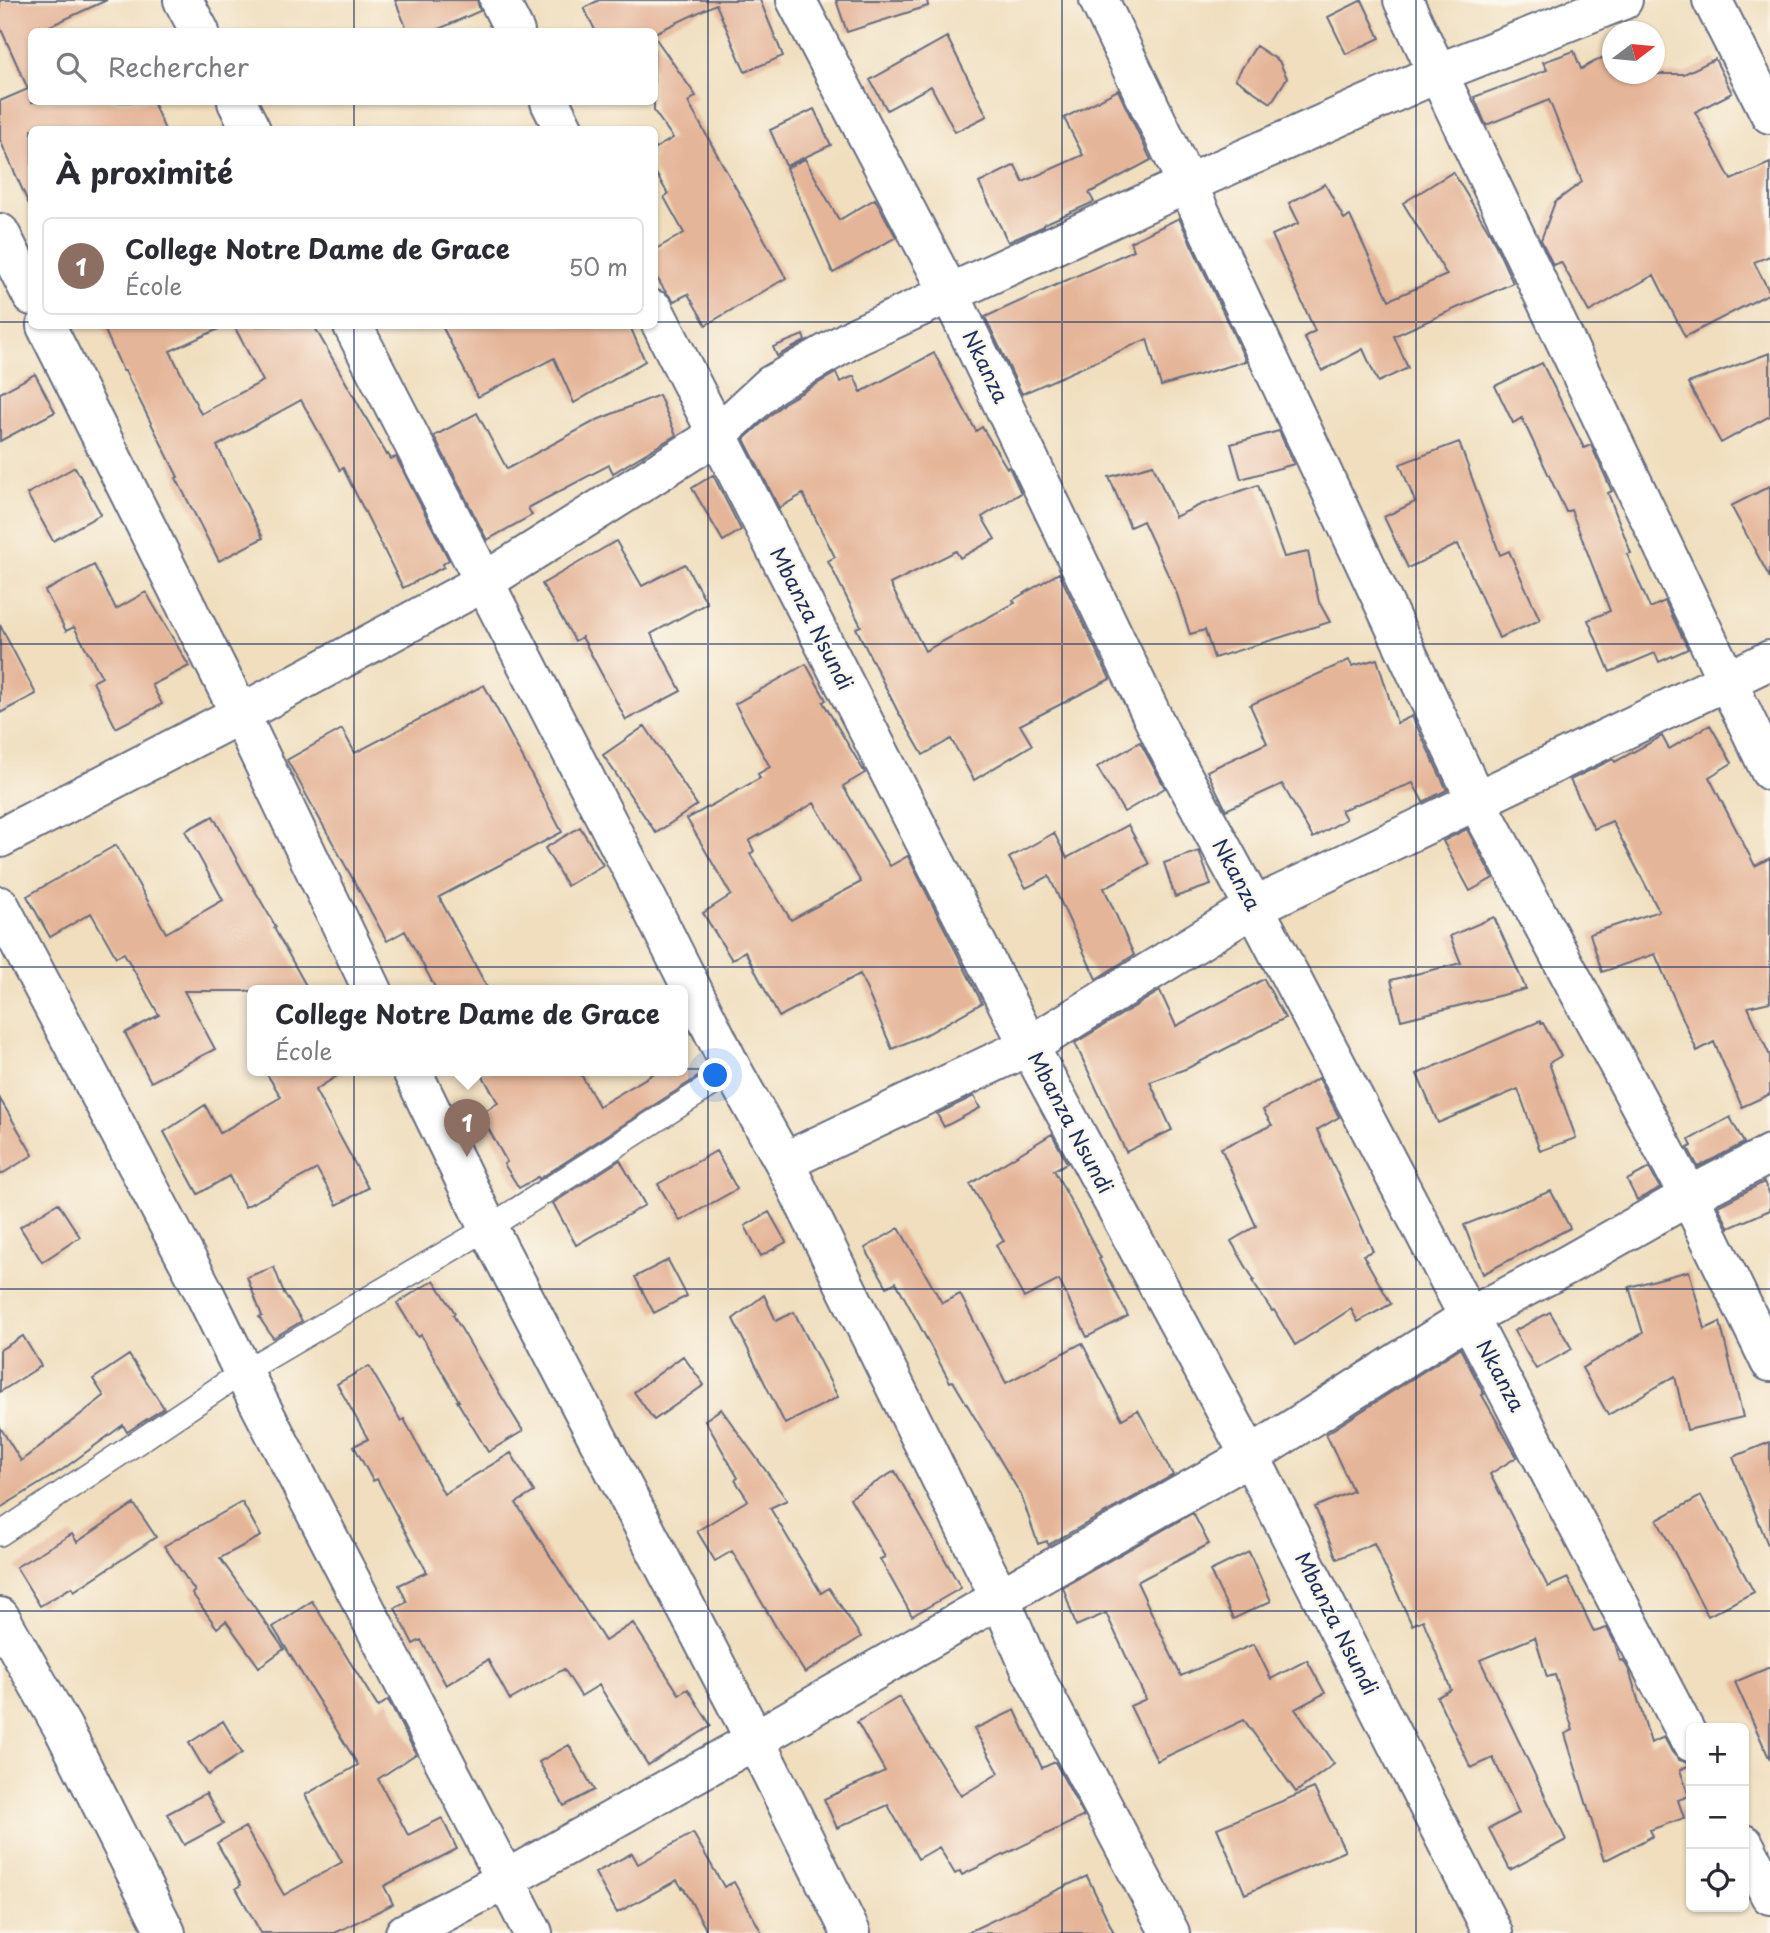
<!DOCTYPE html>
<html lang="fr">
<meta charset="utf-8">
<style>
:root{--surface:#fff;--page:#f2f2f3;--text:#2b2b33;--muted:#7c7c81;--line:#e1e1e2;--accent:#1f6fb2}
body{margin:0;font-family:"Playpen Sans",sans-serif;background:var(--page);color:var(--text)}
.controls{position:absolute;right:21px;bottom:21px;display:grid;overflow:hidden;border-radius:10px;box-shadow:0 2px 5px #0004}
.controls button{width:63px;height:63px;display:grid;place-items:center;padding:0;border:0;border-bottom:2px solid var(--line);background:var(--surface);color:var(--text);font:35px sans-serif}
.compass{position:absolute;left:1602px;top:21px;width:63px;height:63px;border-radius:50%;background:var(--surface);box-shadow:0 2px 5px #0004;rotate:74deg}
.you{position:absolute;left:716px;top:1076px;width:24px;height:24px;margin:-18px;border:5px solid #fff;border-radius:50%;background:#1a73e8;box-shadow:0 0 0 10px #1a73e833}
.badge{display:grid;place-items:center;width:46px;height:46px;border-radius:50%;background:var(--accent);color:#fff;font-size:23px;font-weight:700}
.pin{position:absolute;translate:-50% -58px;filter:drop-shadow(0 2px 4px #0008)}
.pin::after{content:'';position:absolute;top:37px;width:24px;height:21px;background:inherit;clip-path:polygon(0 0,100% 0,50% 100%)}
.popup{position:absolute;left:247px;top:985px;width:441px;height:91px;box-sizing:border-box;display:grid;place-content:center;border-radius:10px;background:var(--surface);filter:drop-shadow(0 2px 5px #0005);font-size:23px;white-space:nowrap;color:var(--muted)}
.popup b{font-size:26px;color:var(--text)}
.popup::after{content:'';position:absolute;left:50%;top:100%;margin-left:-14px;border:14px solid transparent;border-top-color:var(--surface)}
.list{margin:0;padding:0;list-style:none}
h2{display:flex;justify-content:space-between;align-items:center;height:91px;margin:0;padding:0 28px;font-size:30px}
h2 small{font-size:23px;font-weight:400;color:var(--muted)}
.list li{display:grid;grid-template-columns:46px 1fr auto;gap:21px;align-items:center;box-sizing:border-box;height:98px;margin:0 14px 14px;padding:0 14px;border:2px solid var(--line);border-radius:10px}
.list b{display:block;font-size:26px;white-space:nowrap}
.list p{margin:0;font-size:23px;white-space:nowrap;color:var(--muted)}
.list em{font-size:23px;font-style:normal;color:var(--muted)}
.icon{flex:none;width:38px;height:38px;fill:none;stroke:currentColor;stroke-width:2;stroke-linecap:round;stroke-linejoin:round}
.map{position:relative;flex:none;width:1770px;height:1933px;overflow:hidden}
.search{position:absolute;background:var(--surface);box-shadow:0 2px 5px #0004;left:28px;top:28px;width:630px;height:77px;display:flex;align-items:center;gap:18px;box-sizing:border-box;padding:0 24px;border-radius:10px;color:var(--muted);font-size:26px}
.panel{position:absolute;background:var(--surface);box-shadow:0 2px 5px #0004;left:28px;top:126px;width:630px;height:203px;border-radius:10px}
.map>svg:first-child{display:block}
.building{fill:#e5b599;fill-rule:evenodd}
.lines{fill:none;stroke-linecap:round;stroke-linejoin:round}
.lane-casing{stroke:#666c80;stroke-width:26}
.street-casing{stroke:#666c80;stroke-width:42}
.lane{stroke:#fff;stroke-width:23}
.street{stroke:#fff;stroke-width:38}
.grid{fill:none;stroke:#1b2f5e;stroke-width:2;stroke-opacity:0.55}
.labels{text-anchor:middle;stroke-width:5;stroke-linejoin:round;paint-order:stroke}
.street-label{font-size:21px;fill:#1b2f5e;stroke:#fbf7ec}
</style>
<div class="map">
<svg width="1770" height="1933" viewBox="0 0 1770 1933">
<rect width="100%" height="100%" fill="#fbf7ec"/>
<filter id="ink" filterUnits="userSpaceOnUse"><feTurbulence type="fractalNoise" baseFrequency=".0143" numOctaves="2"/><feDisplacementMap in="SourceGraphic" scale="14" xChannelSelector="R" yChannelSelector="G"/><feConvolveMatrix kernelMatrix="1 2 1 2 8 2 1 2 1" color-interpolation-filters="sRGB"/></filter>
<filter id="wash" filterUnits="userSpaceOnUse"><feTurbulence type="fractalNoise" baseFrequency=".00686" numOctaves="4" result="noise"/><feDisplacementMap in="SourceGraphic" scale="28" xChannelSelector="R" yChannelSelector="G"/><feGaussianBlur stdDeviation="1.57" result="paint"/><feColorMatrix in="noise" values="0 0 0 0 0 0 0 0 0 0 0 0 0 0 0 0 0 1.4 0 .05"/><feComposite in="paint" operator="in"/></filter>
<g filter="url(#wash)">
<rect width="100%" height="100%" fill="#f0debe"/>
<g id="blocks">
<path class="building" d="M0,0H107L37,32H32V102H153L165,130H32V211L0,140V101L28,89L0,27Z
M395,0H477L480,11L432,32H408Z
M599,0H760L783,56L745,72L716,4L657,32H596L584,8Z
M836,0H927L928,6L847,32Z
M1362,0L1380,38L1346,54L1328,17Z
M654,36L696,96L688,102L786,278L706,325L688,294L674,301L665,291L654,273V250L684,233L664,197L668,194L654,170V149L673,138L654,111Z
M947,37L987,116L955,132L931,86L887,110L870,80Z
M1256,46L1279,61L1287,78L1271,103L1235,79Z
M1574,51L1581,69L1613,52V74H1684L1715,59L1732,93L1695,112L1731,180L1770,163V256L1754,262L1770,293L1685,337L1654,275L1589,312L1561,262L1553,265L1541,240L1555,202L1582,182L1549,100L1486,125L1474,97L1547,70L1543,62Z
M1118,90L1151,160L1089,193L1094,202L1044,224V226L1008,242L979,183L1015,165L1023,182L1083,155L1064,118Z
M814,109L831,145L786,166L770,130Z
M805,159L839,220L875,199L896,237L833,273L786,168Z
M1453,172L1491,235L1513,283L1394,336L1408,368L1378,382L1363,349L1322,371L1304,337L1315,331L1272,235L1299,223L1289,203L1325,184L1344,219L1350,216L1389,300L1447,275L1403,203Z
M1179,218L1246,361L1161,386L1147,339L1022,394L985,317L1134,250L1130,242Z
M103,326H225L170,351L201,414L263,381L234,326H314L387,455L388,454L391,459L396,457L449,560L443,564L444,567L403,588L343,468L340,470L301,400L217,446L263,538L219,561L176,478L178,477L125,371H123Z
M442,326H630L645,361L574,403L554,358L478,397Z
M803,335L805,341L777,356L773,347Z
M934,353L976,431L982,427L1007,468L1009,467L1021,493L982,517L995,539L960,558L956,551L890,584L925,651L1015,603L1013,600L1059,573L1110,679L1020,725L1032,745L974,780L951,739L923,755L897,710L856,628L861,626L828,561L835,557L803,494L779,508L744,439L784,403L836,373L840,382L854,376L861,392Z
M1770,353V416L1721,443L1688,383Z
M1542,363L1584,448L1591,445L1612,491L1608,493L1631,553L1627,554L1650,608L1665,601L1688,649L1659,662L1655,653L1610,672L1588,620L1610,611L1571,510L1566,512L1522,418L1513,423L1495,386Z
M35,374L55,412L0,441V393Z
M659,395L676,435L613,473L609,465L528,508L532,515L487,540L434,436L477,413L507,469L597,420Z
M1279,431L1294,464L1241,479L1231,444Z
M1459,442L1500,555L1509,551L1540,620L1499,638L1458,544L1408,568L1384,517L1415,502L1400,464Z
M1153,465L1175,517L1200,505L1258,485L1284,557L1308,552L1319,602L1330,622L1214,658L1205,630L1190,634L1177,594L1143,521L1130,527L1109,477Z
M75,467L101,514L53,541L27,494Z
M713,475L741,530L723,541L692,488Z
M1770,486V578L1731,506Z
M616,541L642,586L685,564L707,603L651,634L681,691L626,720L582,637L575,641L542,584Z
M94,565L116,609L146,592L189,666L152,685L162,704L116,728L93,682L102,677L74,627L66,631L45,591Z
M0,625L36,694L0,713Z
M1377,659L1397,723L1412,716L1447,790L1423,802L1413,783L1341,810L1346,819L1313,838L1282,784L1226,810L1207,771L1267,743L1250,705L1349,660L1352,666Z
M806,664L826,700L823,702L865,773L843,786L890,866L908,856L982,1003L929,1033L892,1049L860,974L779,1017L745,951L732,960L703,913L731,895L687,819L760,778L758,774L770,767L735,704ZM814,803L861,882L791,920L750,854L754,851L749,841Z
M484,685L562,832L439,897L489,991H437L405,931L387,941L287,760L342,729L355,753Z
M1710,725L1732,763L1709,777L1755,866L1770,858V1002L1748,1007L1770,1056V1094L1742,1107L1714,1042L1697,1051L1655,954L1602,972L1590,934L1659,911L1612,821L1594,829L1570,780L1613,759L1615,762L1662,736L1669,749Z
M645,726L697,805L656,833L603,755Z
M1140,742L1165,788L1124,812L1097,767Z
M213,816L250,884H251L276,927L274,928L309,991H184L215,1049L151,1082L125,1033L159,1015L124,953L116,957L91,913L50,937L27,896L116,845L166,933L223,900L185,831Z
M1128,825L1149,864L1104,888L1134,955L1096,979L1049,876L1026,888L1009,858L1054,833L1067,858Z
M580,827L603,865L567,886L545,848Z
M1467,829L1493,878L1470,891L1443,841Z
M1199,851L1211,885L1175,897L1164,863Z
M1494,917L1526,989L1401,1020L1391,980L1461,963L1450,936Z
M1264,979L1285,1018L1188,1068L1150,1082L1172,1130L1126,1152L1075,1043L1160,991L1176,1026Z
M1540,1021L1541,1024L1543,1023L1561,1056L1549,1063L1576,1138L1540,1151L1518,1089L1438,1123L1417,1074Z
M265,1071H345L315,1090L368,1188L337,1205L317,1169L245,1207L229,1176L198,1194L164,1132L205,1105L220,1133L281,1097Z
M480,1071H579L599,1106L658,1071H707L539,1179L538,1177L519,1188L504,1164L507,1162L480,1114L498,1103Z
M1319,1078L1339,1117L1317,1130L1373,1251L1363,1255L1391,1304L1358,1322L1351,1309L1295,1345L1274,1310L1272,1311L1252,1281L1254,1280L1231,1241L1256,1226L1221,1148L1272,1125L1263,1110Z
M974,1096L980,1108L944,1127L937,1114Z
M0,1099L33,1155L0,1175Z
M1730,1117L1744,1143L1698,1167L1688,1148L1692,1146L1689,1140Z
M1052,1134L1067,1163L1054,1170L1101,1258L1099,1259L1128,1316L1087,1337L1059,1280L1024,1298L996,1245L1004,1241L970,1184Z
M716,1151L737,1189L680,1221L658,1184Z
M620,1160L645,1205L576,1245L553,1203Z
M1649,1168L1660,1188L1637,1200L1627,1180Z
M1764,1182L1770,1195V1210L1729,1228L1718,1206Z
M1551,1191L1570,1228L1483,1274L1464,1225Z
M58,1203L80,1237L42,1262L20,1227Z
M769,1212L786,1242L761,1256L745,1226Z
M899,1228L942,1303L960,1294L1006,1383L1082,1343L1122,1419L1138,1410L1173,1475L1048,1545L1047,1541L1038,1544L1021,1495L953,1381L950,1382L896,1282L887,1287L865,1248Z
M668,1260L687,1296L654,1313L635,1277Z
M274,1267L284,1293L302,1321L273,1338L259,1317L262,1316L247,1277Z
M1689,1271L1705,1329L1720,1322L1743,1417L1687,1430L1675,1376L1608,1415L1582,1368L1643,1333L1629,1287Z
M434,1280L455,1313L453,1315L492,1381L523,1431L488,1452L457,1401H459L421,1335L418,1337L397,1303Z
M764,1295L776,1321L794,1312L838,1397L785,1424L733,1319Z
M1550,1312L1572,1349L1536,1369L1514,1331Z
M23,1336L41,1366L0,1392V1350Z
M1460,1348L1484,1394L1482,1395L1517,1457L1490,1474L1548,1587L1568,1578L1594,1632L1607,1628L1615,1643L1620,1661L1623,1660L1629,1670L1651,1743L1664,1737L1672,1752L1679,1760L1691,1764L1680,1770L1689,1796L1678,1800L1684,1818L1650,1830L1653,1836L1604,1861L1565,1734L1573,1730L1555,1675L1547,1677L1535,1637L1480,1660L1566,1840L1510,1870L1489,1829L1519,1813L1493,1758L1471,1768L1437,1697L1451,1690L1423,1620L1412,1625L1374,1543L1337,1559L1315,1507L1353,1491L1326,1434Z
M129,1355L164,1408L127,1432L123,1425L62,1470L0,1508V1427L21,1461L104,1396L93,1379Z
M683,1356L704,1385L654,1420L634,1392Z
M369,1366L401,1421L404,1419L444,1494L511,1453L534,1492L516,1503L605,1641L633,1623L679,1694L688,1689L711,1726L648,1765L599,1685L581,1696L564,1669L510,1700L488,1660L446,1685L421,1640L413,1644L395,1608L407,1602L399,1585L427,1572L377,1479L373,1481L354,1446L368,1439L337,1384Z
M721,1409L787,1500L770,1508L821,1593L829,1588L861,1637L805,1673L779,1632L732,1551L715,1561L697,1531L748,1500L735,1480L738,1478L705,1420Z
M1770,1442V1545H1768L1733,1457Z
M895,1471L961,1588L912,1616L880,1559L885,1557L850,1498Z
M1701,1496L1754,1592L1708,1616L1657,1520Z
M242,1502L261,1536L220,1558L284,1649L259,1667L226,1621L217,1628L192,1593L195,1591L164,1546Z
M134,1504L156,1537L74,1591L72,1587L40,1606L16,1567L72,1534L77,1542Z
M1193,1513L1209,1544L1137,1582L1181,1676L1254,1644L1271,1679L1307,1660L1325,1693L1295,1709L1334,1764L1296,1792L1244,1720L1157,1761L1130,1706L1146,1699L1106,1613L1076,1626L1063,1587Z
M1249,1552L1271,1601L1233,1619L1210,1571Z
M312,1601L378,1707L388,1700L416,1754L378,1779L408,1835L442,1818L457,1849L384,1886L393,1904L335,1933H261L236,1888L241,1885L217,1843L245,1827L284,1895L342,1862L305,1795L358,1765L273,1627Z
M1770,1667V1760L1735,1682Z
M899,1697L961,1796L999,1773L974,1729L1015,1710L1042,1768L1055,1762L1084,1816L962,1875L960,1871L955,1874L939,1847L918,1859L888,1805L837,1828L824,1799L885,1771L857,1722Z
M223,1721L242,1753L208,1775L189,1743Z
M569,1745L594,1790L564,1806L539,1762Z
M1314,1788L1345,1851L1245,1894L1217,1828Z
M206,1793L223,1824L184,1845L167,1814Z
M693,1833L724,1887L734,1882L762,1933H708L683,1887L682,1888L677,1880L617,1913L595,1873L632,1853L638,1864Z
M1087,1876L1114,1933H966Z"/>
</g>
</g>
<g filter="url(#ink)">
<use href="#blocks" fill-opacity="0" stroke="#666c80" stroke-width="2"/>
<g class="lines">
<g class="lane-casing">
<path id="lane" d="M0,1534L243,1372L488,1228L733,1071"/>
</g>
<g class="street-casing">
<path id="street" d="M183,0L200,32
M499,0L515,32
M796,0L950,294L1166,745L1254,907L1691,1742
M1099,0L1187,184L1476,800L1689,1196L1770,1362
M1403,0L1770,771
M1712,0L1770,114
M237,102L251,130
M550,102L564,130
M0,233L32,296
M654,310L1029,1046L1250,1456L1493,1933
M46,326L240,714L373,991
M353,326L648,901L733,1071L784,1162L1000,1598L1030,1668L1170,1933
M0,838L240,714L484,582L717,435L771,385L857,336L1187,184L1438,73L1623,0
M0,906L202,1288L243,1372L533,1933
M412,1071L488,1228L755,1740L851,1933
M784,1162L1029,1046L1254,907L1770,660
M0,1617L63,1728L166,1933
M1744,1844L1770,1895
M405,1933L505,1880L755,1740L1000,1598L1250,1456L1469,1317L1569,1264L1689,1196L1770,1154"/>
</g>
<use href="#lane" class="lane"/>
<use href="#street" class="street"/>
</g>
</g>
<path class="grid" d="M354,0V32M708,0V1933M1062,0V1933M1416,0V1933M354,102V130M0,322H32M654,322H1770M354,326V1933M0,644H1770M0,967H1770M0,1289H1770M0,1611H1770"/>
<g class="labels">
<g class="street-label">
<text transform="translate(985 367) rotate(64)" y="7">Nkanza</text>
<text transform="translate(811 619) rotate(63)" y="7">Mbanza Nsundi</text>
<text transform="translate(1236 875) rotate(62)" y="7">Nkanza</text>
<text transform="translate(1070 1123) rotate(62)" y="7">Mbanza Nsundi</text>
<text transform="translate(1500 1376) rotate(62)" y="7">Nkanza</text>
<text transform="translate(1336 1624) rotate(63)" y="7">Mbanza Nsundi</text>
</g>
</g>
</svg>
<div class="controls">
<button>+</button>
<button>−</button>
<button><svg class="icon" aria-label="locate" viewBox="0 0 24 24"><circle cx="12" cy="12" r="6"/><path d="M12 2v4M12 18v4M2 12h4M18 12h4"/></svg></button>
</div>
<svg class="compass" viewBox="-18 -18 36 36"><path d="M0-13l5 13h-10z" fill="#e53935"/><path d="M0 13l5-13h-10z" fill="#7c7c81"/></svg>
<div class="you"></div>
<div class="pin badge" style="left:467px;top:1157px;background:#8d6e63">1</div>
<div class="popup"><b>College Notre Dame de Grace</b>École</div>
<div class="search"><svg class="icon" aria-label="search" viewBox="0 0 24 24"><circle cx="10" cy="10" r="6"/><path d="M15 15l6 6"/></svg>Rechercher</div>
<section class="panel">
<h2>À proximité<small></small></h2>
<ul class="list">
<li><span class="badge" style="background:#8d6e63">1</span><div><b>College Notre Dame de Grace</b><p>École</p></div><em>50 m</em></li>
</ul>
</section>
</div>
